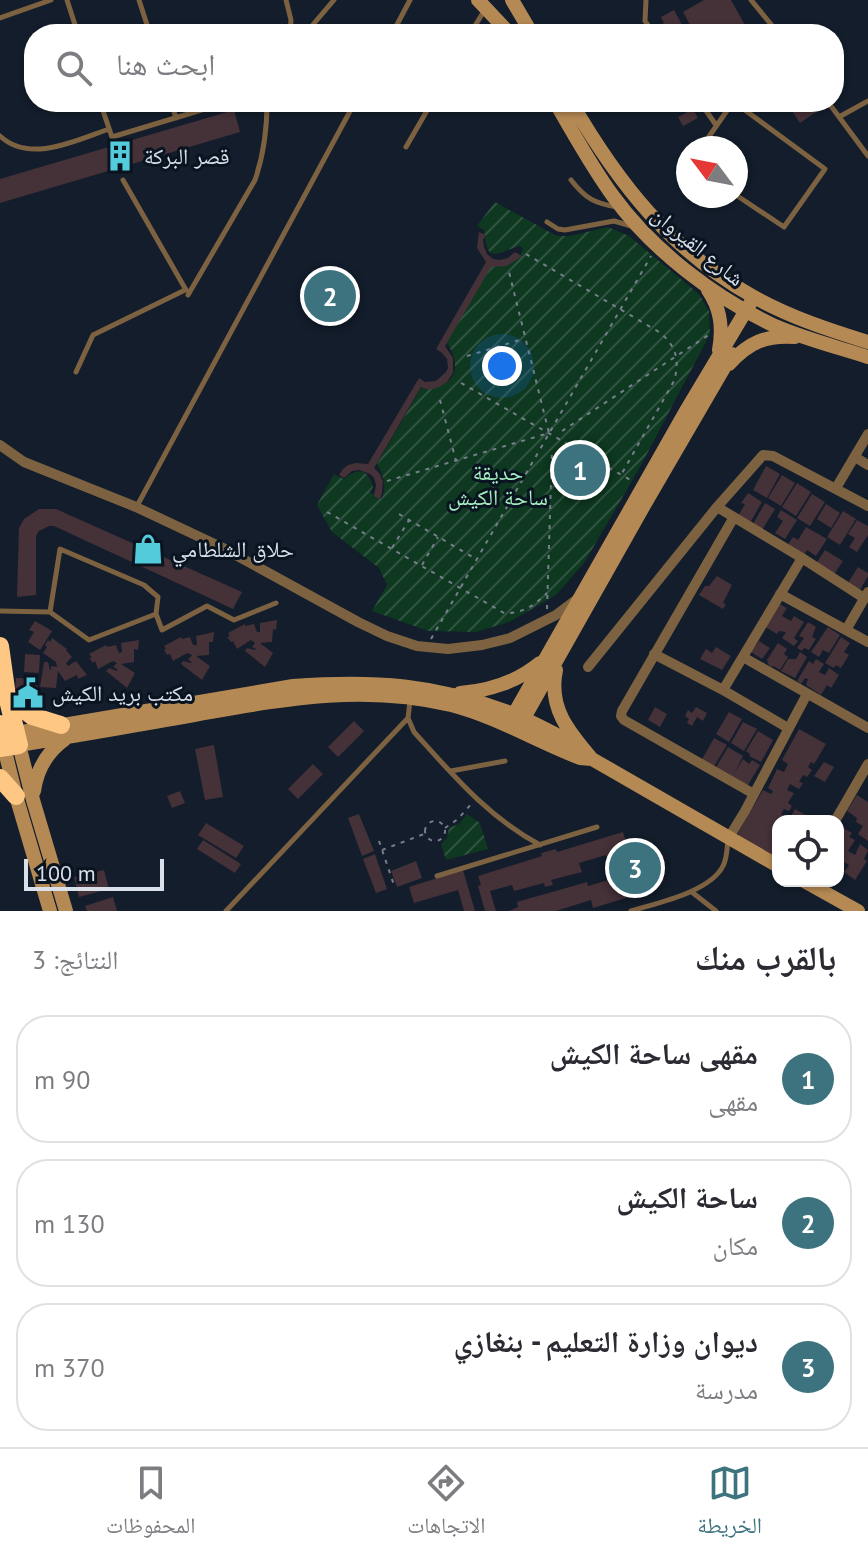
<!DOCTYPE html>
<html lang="ar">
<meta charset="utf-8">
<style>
:root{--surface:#fff;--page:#f2f2f3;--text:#2b2b33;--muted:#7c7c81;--line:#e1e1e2;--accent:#3d737f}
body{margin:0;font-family:"PT Sans","Noto Naskh Arabic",sans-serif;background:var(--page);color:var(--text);direction:rtl}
.controls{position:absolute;right:24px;bottom:24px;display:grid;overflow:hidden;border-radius:16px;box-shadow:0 2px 6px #0004}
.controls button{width:72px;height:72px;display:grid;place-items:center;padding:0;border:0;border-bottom:2px solid var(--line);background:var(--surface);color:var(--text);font:40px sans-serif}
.compass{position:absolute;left:676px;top:136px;width:72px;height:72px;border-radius:50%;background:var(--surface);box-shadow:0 2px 6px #0004;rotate:302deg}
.scale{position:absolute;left:24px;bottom:20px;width:140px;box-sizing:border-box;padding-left:8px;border:4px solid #d9e0ea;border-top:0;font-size:22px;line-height:28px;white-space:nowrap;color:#d9e0ea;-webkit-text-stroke:6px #0a1421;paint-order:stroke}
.you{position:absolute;left:502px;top:366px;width:28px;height:28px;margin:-20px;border:6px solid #fff;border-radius:50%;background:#1a73e8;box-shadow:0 0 0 12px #1a73e833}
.badge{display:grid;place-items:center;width:52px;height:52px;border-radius:50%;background:var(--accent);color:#fff;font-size:26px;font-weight:700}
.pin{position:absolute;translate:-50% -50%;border:4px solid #fff;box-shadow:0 2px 8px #0006}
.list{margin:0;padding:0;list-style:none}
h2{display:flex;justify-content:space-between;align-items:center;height:104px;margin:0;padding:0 32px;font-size:34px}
h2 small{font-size:26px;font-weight:400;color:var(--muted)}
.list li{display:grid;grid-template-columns:52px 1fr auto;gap:24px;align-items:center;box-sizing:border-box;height:128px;margin:0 16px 16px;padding:0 16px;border:2px solid var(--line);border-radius:32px}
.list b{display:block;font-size:30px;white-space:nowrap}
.list p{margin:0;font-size:26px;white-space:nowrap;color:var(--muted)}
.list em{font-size:26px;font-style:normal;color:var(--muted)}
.icon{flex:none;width:44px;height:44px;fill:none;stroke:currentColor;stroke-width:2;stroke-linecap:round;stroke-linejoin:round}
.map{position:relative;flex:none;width:868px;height:911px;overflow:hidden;direction:ltr}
.search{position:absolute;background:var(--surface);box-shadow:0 2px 6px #0004;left:24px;right:24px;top:24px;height:88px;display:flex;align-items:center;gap:20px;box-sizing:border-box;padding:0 28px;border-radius:32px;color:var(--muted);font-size:30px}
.sheet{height:536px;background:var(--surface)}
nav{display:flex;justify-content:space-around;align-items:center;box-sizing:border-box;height:112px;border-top:2px solid var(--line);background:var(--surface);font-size:22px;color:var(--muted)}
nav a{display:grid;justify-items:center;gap:4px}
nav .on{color:var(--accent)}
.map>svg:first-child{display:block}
.garden{fill:url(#garden-furrows)}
.building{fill:#453138}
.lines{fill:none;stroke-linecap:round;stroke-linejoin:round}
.path{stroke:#767f8b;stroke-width:2;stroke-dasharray:4 6;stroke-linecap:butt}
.lane{stroke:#7d6241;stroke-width:5}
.street{stroke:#7d6241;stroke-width:10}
.secondary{stroke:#b58953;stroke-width:14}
.highway{stroke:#fec784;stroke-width:18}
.labels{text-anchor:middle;stroke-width:6;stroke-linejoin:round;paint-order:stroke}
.poi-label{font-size:22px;fill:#d9e0ea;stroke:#0a1421;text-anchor:start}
.street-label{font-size:22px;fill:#d9e0ea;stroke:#0a1421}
.park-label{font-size:22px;fill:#a7f2c1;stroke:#0a1421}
</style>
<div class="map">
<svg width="868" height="911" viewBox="0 0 868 911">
<defs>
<pattern id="garden-furrows" width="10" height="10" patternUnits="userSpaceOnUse" patternTransform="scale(2)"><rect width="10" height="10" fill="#0e3820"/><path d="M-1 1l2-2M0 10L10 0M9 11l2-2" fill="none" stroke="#305441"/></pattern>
</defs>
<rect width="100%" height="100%" fill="#131d2b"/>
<path class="garden" d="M495,202L557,236H570L608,227L629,236L699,294L709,311L710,334L639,469L584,563L556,595L509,622L476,632L428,631L372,611L387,585L379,568L332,532L317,505L334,474L344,479C358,467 368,468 373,487L370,492L380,499L383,496C386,484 383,474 377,464L421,388C455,389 464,369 446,341L490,265L519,257L523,249L520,246C499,251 486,267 484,230L477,226Z
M467,814L480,823L488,849L446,860L441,844L447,838L449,828L459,824Z"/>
<path class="building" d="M704,0H731L750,34H695L683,12Z
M674,10L687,34H663L659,26L664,23L661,17Z
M786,102H819L822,108L800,123Z
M693,109L698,118L683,126L678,117Z
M234,110L240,132L0,203V179Z
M479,232L486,235L483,240L484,247L487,254L493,259L500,260L508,258L515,252L522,256L507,266L491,267L445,346L453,358V373L447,382L439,387L429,390L421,387L374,468L380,474L383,482L382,493L380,499L374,496L376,485L374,478L370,474L359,470L352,471L344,478L339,475L343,469L348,465L356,463L368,464L419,378L425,382L436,381L446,372L448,368L447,359L442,353L436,349L486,262L477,248Z
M766,466L780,474L767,498L753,490Z
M782,475L795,483L781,506L768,498Z
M797,483L811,492L796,516L782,507Z
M748,493L762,502L750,523L738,516L745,504L741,503Z
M812,494L825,502L810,526L797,518Z
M765,503L775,509L762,530L753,524Z
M826,504L840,513L831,528L817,519Z
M39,509H56L242,592L233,609L54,526H49L39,531L36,536V595L17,597L19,528L24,519Z
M781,510L797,520L785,539L775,533L783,521L777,517Z
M843,511L856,519L840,545L827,537Z
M857,520L868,526V535L857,552L849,547L855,538L848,534Z
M806,527L827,539L816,556L807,550L804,555L787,546L793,537L798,540Z
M825,550L843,561L833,576L815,565Z
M858,567L868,573V576L860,590L848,583Z
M717,576L732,585L723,603L726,604L723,609L699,595L705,586H709Z
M778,603L787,608L782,616L791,621L794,616L804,622L794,638L798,641L794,646L782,638L786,632L779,631L777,634L765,627Z
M277,620L276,630L273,629L272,642L260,643L273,653L265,667L245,651L247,648L255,650L256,649L252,647L255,643L251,640L237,649L233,641L231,642L227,637L230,636L228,633L245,624V626L254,624L257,632H260V623Z
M35,621L52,631L40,650L28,642L34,632L29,630Z
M808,622L816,627L812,637L816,639L809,650L804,648L802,651L797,648L804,638L799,636Z
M828,627L840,635L829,653L823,650L819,657L811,652Z
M214,632L213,642H209V655L196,656L210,666L202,680L181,664L183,661L191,663L192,662L188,660L192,655L187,653L173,661L170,654L167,655L164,650L166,649L164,646L181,637L182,639L190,637L193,645H197L196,636Z
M841,637L850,643L844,652L849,655L841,668L836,665L834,668L825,663Z
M52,638L67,649L66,650L72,657L66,663L68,666L76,661L87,675L78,679L77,675L65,681L58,671L56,688L40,687L44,662H48L50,670H51V666L57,667L56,662L43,653L47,647L45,645L48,640L50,642Z
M139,640L138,650L134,649V662L121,664L135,673L127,688L106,671L109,668L117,671V669L113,667L117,663L113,661L98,669L95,661L93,663L89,658L92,657L89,654L106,645L107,647L116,645L119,653L122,652L121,643Z
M759,641L770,648L762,659L751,652Z
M778,643L787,649L784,654L788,657L780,670L773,666L771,667L768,664L767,660Z
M716,647L731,656L722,670L700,659L706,649L712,653Z
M800,652L807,657L795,678L781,671L788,659H796Z
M25,654L40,655L39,673L24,672Z
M816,659L824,664L819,672L825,675L829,668L839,675L831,688L827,685L821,695L806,685L808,679L805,678L801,684L797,681L809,661L813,664Z
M16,678L38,679L37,693H28V698L18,697V691H15Z
M655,707L667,714L660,727L648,720Z
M696,707L707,713L703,721L697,717L692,726L687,723L689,719L685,716L688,710L692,713Z
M729,712L742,719L729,742L716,734Z
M354,721L364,731L338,757L328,747Z
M743,722L757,729L744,751L731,743Z
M799,729L826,744L814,764L811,762L808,767L812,770L807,777L803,775L799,782L803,783L799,789L790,784L787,790L794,793L788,803L792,806L789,811L784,809L781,814L790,818L795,809L816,821H778V830L775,837V838L778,833V861L740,839L738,833L763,790L771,794L773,791L768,788L777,769L784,772L788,764L782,760Z
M758,731L773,740L761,762L749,756L750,754L746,751Z
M714,738L727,745L713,768L701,761Z
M214,745L223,797L205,800L195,749Z
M728,747L743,756L734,774L743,759L749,764L752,760L760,765L746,788L725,776L727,773L715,769Z
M824,762L834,767L825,782L814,776Z
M313,764L323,774L298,799L288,789Z
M180,791L185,803L172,808L167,796Z
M857,795L868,802V841L858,834L863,826L856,822L857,818L847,811Z
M359,814L374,851L362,856L348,818Z
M206,823L244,846L236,858L198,835Z
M838,825L852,833L849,837L855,840L848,851L855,855L860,844L868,850L864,859L867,861L855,880L844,872L849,865L844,862L841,867L838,866V841L842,834L838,831Z
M623,832L642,893L593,908L591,900L556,911H509L518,907L517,902L587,882L588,886L612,879L606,855L579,863L582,872L551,880L553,885L545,887L544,883L514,891L512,885L490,891L496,911H485L478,886L481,885L478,876L542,856L541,853L556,849L557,852Z
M203,840L241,864L235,873L197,849Z
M375,854L387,889L376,893L363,859Z
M416,861L422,878L397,887L391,871Z
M104,870L109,889L79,897L74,877Z
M463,870L475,911H464L458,890L414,903L409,887Z
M113,897L117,911H87L85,906Z"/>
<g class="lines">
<path class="path" d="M526,254L659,332C676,345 680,360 674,381L621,475
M467,356L523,339
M461,383L632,481
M440,400L456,461
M562,431L710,334
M387,481L549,433L508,268
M327,512L504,613C522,614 535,605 547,593
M399,514L476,559
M392,548L409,520
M422,565L438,537
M547,609L552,450
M431,639L651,256
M425 831a10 10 0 1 1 20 0a10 10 0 1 1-20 0Z
M445,828L458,819L472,803
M379,841L395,888
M382,850L424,834"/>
<path class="lane" d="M67,0L78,34
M139,0L150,34
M286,0L291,20L290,34
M646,0L645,21L654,34
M751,0L779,34
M0,18L51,0
M305,34L334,0
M392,34L410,0
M470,34L484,11
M616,34L618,33
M100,102L114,143
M171,102L176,118
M700,102L716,125
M734,102L825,169L784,227L736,195
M828,102L868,156
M839,117L868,101
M0,136C30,164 77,140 109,129
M112,137L228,102
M406,147L432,102
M701,148L733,102
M123,180L186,290
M571,180C586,199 594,203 617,207
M547,222L558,229L565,230L614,221L631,226
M188,295L255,180C264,154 267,129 267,102
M76,372L93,335L185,290
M137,506L355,102
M0,611L50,612L89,640L156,614L158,597L144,585L60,549L50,612
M156,614L162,630L207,606L234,620L276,603
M410,701L408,718L414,732C453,775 488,817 540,845
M451,771L505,761
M437,876L597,827
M693,893L716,911
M226,911L408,718
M631,911C657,903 710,892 723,866C727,859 727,848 728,840"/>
<path class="street" d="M0,445L24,462L136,507L223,548L358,622L387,636L417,646L448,649L482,645L510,638L556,615L576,600
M855,457L868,465
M836,488L868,434
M717,507L802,558L864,598
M734,517L622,711L621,716L624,720L754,794
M780,594L868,642
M846,630L868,592
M654,654L723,690L788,728
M743,657L868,728
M588,667L717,507L763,455L773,456L868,506
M723,690L802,558
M835,821L868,764
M728,839L745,811L807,694"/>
<path class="secondary" d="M478,0L510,34
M512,0L532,34
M555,102C574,134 591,166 613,196C652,250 715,298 775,326C805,339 837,347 868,357
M571,102C618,183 670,250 754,297C790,317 829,330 868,342
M708,290C721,309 723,328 719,350
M729,364C749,342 766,335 795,337
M556,670C548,708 569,732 592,759L778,866
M460,693C489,691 518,681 540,663
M509,723L686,411L754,297
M520,725L643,507L732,354
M16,733L293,686C374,680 436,684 513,714C536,723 558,736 580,747
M4,747L16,796L50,911
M34,791C37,769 47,752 65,739
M804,881L858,911
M66,911L33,800L19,745C79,735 139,725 199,714C285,699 364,684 451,705C497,717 536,741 580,758L592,759"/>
<path class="highway" d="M0,646L7,696L19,745L0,748
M7,696L32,716L61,725
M0,724L4,747
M0,778L16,796"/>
</g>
<defs>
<g id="building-bare" transform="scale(2.4)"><path d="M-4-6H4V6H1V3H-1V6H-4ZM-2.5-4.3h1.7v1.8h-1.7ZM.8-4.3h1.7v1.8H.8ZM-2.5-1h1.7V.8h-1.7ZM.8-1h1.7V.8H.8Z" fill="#53cbdb" stroke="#0a1421" stroke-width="2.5" paint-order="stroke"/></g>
<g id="shop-bare" transform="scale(2.4)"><path d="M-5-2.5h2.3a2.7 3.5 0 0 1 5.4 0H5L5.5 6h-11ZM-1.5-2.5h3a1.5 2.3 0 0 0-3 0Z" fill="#53cbdb" stroke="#0a1421" stroke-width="2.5" paint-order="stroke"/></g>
<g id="civic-bare" transform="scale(2.4)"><path d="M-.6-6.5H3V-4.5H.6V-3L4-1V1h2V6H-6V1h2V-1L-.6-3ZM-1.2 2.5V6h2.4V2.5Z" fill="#53cbdb" stroke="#0a1421" stroke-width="2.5" paint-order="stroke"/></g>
</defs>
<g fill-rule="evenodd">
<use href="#building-bare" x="120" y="156"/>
<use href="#shop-bare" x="148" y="549"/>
<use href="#civic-bare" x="28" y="693"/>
</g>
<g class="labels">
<g class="poi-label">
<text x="144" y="164">قصر البركة</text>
<text x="172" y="557">حلاق الشلطامي</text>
<text x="52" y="701">مكتب بريد الكيش</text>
</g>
<g class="street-label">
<text transform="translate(698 246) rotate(39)" y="8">شارع القيروان</text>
</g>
<g class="park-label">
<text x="498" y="480">حديقة<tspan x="498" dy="25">ساحة الكيش</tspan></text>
</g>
</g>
</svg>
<div class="controls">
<button><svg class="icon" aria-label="locate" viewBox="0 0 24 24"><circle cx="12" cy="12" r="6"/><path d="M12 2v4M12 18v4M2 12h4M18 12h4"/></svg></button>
</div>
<svg class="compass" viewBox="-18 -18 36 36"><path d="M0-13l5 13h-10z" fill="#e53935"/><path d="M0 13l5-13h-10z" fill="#7c7c81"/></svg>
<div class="scale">100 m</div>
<div class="you"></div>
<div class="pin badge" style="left:580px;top:470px">1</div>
<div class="pin badge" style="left:330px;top:296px">2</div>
<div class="pin badge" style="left:635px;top:868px">3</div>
<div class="search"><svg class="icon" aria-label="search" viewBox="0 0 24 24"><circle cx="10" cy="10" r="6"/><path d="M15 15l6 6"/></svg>ابحث هنا</div>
</div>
<section class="sheet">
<h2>بالقرب منك<small>النتائج: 3</small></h2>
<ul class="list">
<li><span class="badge">1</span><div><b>مقهى ساحة الكيش</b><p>مقهى</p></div><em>90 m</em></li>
<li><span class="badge">2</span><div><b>ساحة الكيش</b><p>مكان</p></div><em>130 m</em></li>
<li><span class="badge">3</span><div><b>ديوان وزارة التعليم - بنغازي</b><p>مدرسة</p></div><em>370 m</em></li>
</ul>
</section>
<nav>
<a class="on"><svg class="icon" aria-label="map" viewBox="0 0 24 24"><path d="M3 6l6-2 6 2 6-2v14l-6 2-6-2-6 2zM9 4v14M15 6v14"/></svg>الخريطة</a>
<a><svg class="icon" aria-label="directions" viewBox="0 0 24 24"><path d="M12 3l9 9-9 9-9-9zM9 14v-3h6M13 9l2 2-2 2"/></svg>الاتجاهات</a>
<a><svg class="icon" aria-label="saved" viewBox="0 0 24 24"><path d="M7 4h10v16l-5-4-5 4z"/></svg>المحفوظات</a>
</nav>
